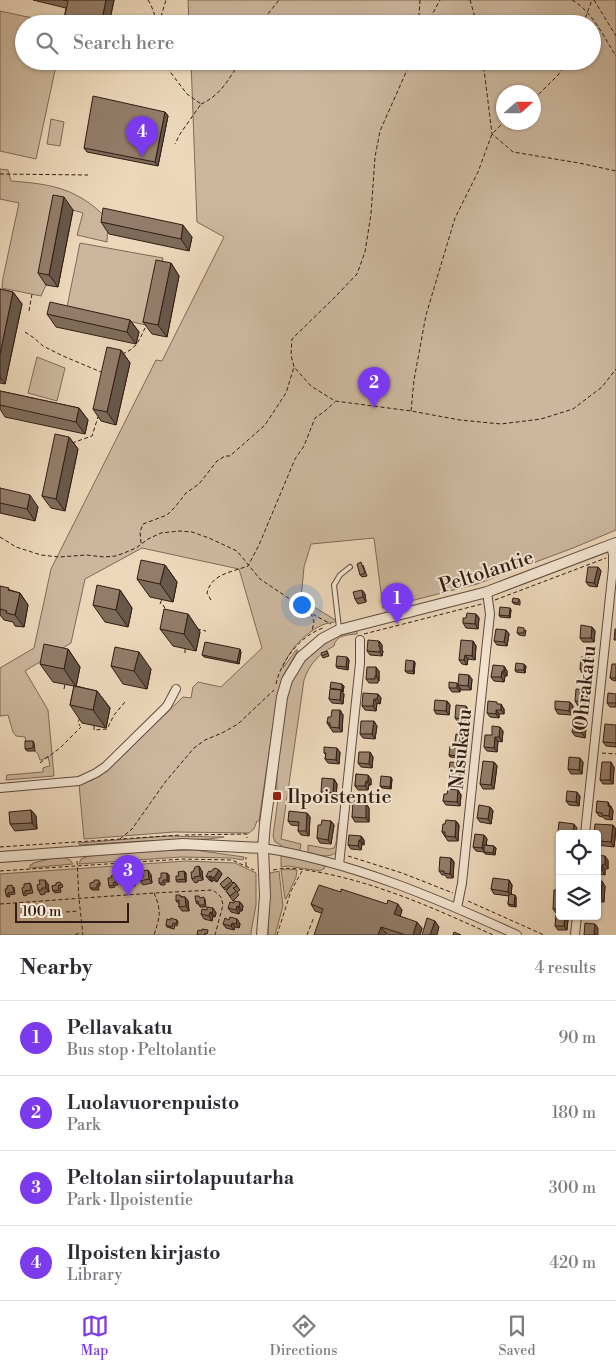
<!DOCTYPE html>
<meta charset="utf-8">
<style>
:root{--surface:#fff;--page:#f2f2f3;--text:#2b2b33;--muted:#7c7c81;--line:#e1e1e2;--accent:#7c3aed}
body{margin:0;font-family:"Libre Bodoni",serif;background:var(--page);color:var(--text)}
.controls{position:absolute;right:15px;bottom:15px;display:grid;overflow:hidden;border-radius:5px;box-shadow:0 1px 4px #0004}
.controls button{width:45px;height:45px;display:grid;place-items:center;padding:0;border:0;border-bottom:1px solid var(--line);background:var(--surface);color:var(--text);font:25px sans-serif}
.compass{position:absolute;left:496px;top:85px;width:45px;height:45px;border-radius:50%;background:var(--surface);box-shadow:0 1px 4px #0004;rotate:69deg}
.scale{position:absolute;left:15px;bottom:12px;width:114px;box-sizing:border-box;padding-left:5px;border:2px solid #321b13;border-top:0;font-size:14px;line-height:18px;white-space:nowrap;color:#321b13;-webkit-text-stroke:4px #f3e5d2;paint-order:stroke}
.you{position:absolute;left:301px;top:604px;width:18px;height:18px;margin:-12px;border:4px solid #fff;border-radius:50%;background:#1a73e8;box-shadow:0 0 0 8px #1a73e833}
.badge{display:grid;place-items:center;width:32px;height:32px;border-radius:50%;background:var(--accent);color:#fff;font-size:16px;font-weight:700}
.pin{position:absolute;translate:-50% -41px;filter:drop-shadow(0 1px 2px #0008)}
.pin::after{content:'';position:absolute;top:26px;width:18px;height:15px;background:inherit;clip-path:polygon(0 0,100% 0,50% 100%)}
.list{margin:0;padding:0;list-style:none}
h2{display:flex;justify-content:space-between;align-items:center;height:65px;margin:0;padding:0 20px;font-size:21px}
h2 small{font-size:16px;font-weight:400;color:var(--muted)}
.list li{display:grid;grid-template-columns:32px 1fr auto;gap:15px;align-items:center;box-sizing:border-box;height:75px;padding:0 20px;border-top:1px solid var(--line)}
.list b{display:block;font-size:19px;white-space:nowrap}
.list p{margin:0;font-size:16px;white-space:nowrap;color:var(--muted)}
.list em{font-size:16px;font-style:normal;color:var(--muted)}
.icon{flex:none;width:28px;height:28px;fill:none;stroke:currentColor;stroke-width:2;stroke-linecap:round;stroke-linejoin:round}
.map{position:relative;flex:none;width:616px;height:935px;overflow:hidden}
.search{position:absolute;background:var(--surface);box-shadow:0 1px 4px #0004;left:15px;right:15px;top:15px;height:55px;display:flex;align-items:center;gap:12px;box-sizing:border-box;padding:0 18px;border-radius:28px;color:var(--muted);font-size:19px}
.sheet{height:365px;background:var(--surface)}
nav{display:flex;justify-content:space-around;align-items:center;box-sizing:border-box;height:70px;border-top:1px solid var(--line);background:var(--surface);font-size:14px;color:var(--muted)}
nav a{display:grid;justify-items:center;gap:2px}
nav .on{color:var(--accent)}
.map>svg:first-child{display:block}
.green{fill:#ccb79e;stroke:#7f6958;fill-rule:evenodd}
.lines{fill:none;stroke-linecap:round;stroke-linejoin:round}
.service-casing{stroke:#604a3d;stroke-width:6}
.minor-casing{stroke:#604a3d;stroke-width:10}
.tertiary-casing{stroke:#604a3d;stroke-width:12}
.path{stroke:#321b13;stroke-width:1;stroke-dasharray:4 2.5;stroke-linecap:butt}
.service{stroke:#f3e5d2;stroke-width:4}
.minor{stroke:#f3e5d2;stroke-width:8}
.tertiary{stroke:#f3e5d2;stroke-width:10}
.wall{fill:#7e6c5b;stroke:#321b13}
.shaded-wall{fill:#67584a;stroke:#321b13}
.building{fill:#937d6a;stroke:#321b13}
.poi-dot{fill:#8f2418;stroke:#f3e5d2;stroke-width:2}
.labels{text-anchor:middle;stroke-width:4;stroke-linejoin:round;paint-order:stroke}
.street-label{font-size:20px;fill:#321b13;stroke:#f3e5d2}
.poi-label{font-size:20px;fill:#321b13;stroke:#f3e5d2;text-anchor:start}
</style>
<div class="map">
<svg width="616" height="935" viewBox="0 0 616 935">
<rect width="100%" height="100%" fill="#ecd7ba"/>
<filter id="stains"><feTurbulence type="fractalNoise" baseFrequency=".004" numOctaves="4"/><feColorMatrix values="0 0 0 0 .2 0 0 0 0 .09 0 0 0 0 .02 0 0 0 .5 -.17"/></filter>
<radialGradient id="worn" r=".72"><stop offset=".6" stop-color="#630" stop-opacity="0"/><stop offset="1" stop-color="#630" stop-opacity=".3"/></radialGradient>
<path class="green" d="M188,0H616V530L573,548L477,584L383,608L374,538L311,544L304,567L301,599L337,621C332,623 327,623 322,625C304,634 291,648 283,666V668L296,650H298L283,676L277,699L259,821H257L254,829L249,833L174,832L84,839L79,784L92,780L107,770L183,697L191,698L193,687L198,682L221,687L262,648L239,569L142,548L85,579L71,643L25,671L48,710L54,776L6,780L7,775L43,772V768L45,767L50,766L48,756L42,760H40L38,754L26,743L25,737L16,736L13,732L8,715L0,716V668L34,648L51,569L156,360L162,361L224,237L197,222L191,61H592V24H189ZM504,92H534V122H504Z
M0,11L60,24H24V61H57L36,159L0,151Z
M51,119L64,122L60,146L47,144Z
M0,169L8,170L11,181C36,183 61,185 83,199C92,204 100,212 108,219L107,242L77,235L83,213L73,210L46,285L41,296L2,288L3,278L19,203L0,199Z
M80,243L163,258L150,326L67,307Z
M37,357L65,368L57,401L28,393Z
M357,630V634C347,635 336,635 334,646C319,654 310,663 304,680L281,839L301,844L300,851L281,847V845L275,842L273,836L278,799H281L282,793L277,792C276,773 279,754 282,734C283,723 284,711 286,700C294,662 322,639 357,630Z
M338,823L342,825L337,852C328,859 318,855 308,852V845L329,849L334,848L336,843Z
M168,836L224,837L208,839L143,841L80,845L78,843Z
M195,850L244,857L243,860L231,858L181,857L79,864L81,859L89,856L145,851Z
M281,855H286L323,864L325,868L320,871L288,866L281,867Z
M64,857L70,860L73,864L30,868V865L33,864V863L54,858Z
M186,861L235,863L256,873V905L251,932V935H0V874Z
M287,869L297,870L296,877L286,899H285L281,870Z
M279,871L283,906L275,935H268L270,873Z"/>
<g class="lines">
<g class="service-casing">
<path id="service" d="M339,628L334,585L340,575L350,567"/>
</g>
<g class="minor-casing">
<path id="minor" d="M0,788L79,781L96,773L105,767L163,710L167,706L176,689
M585,834L613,568V555L611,545
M263,848C352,862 436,898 517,935
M339,865L360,663V640
M457,908L462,883L486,651L490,614L487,592
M575,935L577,916"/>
</g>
<g class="tertiary-casing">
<path id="tertiary" d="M0,857L183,844L263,848
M262,935L265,896L263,848L265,824L282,697L287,680L301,657L322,639L339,630L487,592L616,543"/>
</g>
<path class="path" d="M148,0L151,5L158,24
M420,0L419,17L420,24
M470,0L477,24
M572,0C593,12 603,36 616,56
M594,0L616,36
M159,23L166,0
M260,24L279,0
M427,24L440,0
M583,24L592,0
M165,61L171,73L187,94L201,104L180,134L175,144
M411,61L380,131L375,157L371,214L365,252L357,274L336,296L292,339L291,355L294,367L311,386L335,401L411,411L460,420L501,424L541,419L573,409L602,387L616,369
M483,61L492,134L513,152L579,163L616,171
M534,99L559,74L566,61
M201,104C220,96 230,78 240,61
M0,174L88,175
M29,311L32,294
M25,332L34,338L43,346L63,356L101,372
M122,354C136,349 139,341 145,328
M411,411L414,380L426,315L455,218L478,172L492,134L504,122
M72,443L92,436L98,417
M0,537L16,547L41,555L59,557L86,555L104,557L116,556L129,551L136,548L148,539L161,533L179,531L192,532L209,538L237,551L260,579L312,614L331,624
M141,543L140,532L143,524L167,515L175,507L186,493L199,484L217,461L225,456H230L265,425L286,393L294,367
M211,600L207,593C211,574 232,572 248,566L259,545L295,459L304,446L315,418L325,411L335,402
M495,600L606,558
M160,604L162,599
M163,605L166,610
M311,613L314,622L312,631
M197,629L206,631
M364,634L482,604
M185,649V655
M276,684C281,661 300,636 323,628
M64,689L65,684
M80,718L78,722L80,726
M94,726V730L107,729L114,715L125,702
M602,753L616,754
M40,763L60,748L81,727
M185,835L247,834V838
M120,839L132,829L166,781L194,748L205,740L222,733L238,724L274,690
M0,847L181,835
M348,856L402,873L453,893
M77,861L79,899L83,935
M246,866V857
M273,870C291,866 305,870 323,873C383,885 438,910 493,935
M0,871L183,859L232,860L254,870
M154,893C162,912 160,916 154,935
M468,901L544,935
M0,904L154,893L213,890L221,897L223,905L215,935
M66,912L79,911
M75,935L81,932
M277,935L291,891L302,871
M307,935L314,917"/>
<use href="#service" class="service"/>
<use href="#minor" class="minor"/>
<use href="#tertiary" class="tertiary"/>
</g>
<path class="wall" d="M33,0H114L109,24H63L66,8Z
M165,112L168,116L158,166L87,152L84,148Z
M73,210L58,287L46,285L38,273Z
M101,222L192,237L189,251L109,234Z
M171,263L179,276L167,337L152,334L143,322Z
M0,289L13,292L22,304L5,384L0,383Z
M47,314L130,320L139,332L136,344L56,327Z
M121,350L130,363L116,425L101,421L93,409Z
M0,391L79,408L88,420L85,434L5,417L0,409Z
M69,437L78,449L65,511L51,508L42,496Z
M0,488L38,507L35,521L0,513Z
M165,565L177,582L173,602L150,597L137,579Z
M363,565L367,576L362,577L360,575Z
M598,567L601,571L597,587L589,586L586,582Z
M0,587L20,593L28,605L24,627L15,626L13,622L4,620L0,615Z
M120,590L132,608L128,627L105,622L93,605Z
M362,590L365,594L366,602L358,604L355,599Z
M519,599L520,601V605L514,604L512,602Z
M510,608L511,610L510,618L500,617L499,615Z
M188,614L200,632L196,651L173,646L160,629Z
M476,614L479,618L478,629L466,628L463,623L466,618Z
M592,627L595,631L594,642H583L580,638Z
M506,630L509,634L507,646L497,645L494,641Z
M526,630L525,636L519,635L517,633Z
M379,641L382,645V650L383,651L382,656L370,655L367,651Z
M473,641L476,646L475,660L468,659L467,665L462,664L459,660Z
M68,649L80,667L76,686L97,691L110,708L106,728L82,723L70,705L74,686L53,682L40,664Z
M327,651L329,656L323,658L322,656Z
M241,652L239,664L204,657L202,655Z
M347,657L349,660L348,670L337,668L336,666Z
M590,658L593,663V674L582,673L580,669Z
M414,661L415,663L414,674L407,673L405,671Z
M616,664V681L612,680L610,678Z
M111,666L151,669L147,689L123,684Z
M504,666L507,671V676H505L504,682L494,681L491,677Z
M526,666L525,673L516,672L515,670Z
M379,671V681H378V683H369L366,679Z
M472,679L471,690H461L460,688V692H452L449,688Z
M342,684L344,686L343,692H342L344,694L343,704L332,703L329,699L331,689L330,688Z
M587,690L590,694L589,706H578L575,701Z
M378,694L381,698L380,704L377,703L376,711L365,710L362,706Z
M616,694V707H610L607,703Z
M447,701L450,705L449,715L436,714L434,710Z
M570,702L573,706L572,715L558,714L555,709Z
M499,704L504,709V714H499V718L490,717L487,713Z
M340,710L343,715L342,732H333L327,723L331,717Z
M469,711L468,723L458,722L455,718Z
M616,725V747L606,746L603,742Z
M377,726L375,739L363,738L360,734Z
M586,728L585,738L575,736L572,732Z
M503,731L502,742L498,741L497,752L487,751L484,747L492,735Z
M463,735L466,740L464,747L458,746L455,742Z
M33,741L34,743L35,751H27L25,749Z
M461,749L460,758L450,757L449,755Z
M340,752L339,764L328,763L325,759L326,755L324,753Z
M370,752L373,757L372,768L361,767L358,763Z
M494,762L497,766L494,789H483L480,784Z
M583,762L582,774H571L568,769Z
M464,767L462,785L451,784L448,780Z
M614,767L613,784H603L600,780Z
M356,774L371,779V785H369L368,790H358L355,786Z
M334,779L337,784L336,797L324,796L321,792Z
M392,779L391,789L382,788L380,786Z
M458,790L461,795L460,806L446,805L443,801L447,794Z
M580,796L579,806L569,805L566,801Z
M364,801L369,808V822H355L352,817L357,802Z
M611,806L613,811L612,820L605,819L603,817L599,816L596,812Z
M490,807L493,811L491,824L480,822L477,818Z
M31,810L36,816L37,829L15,831L10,824Z
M307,813L310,817L309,836L301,835L298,831L299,826L291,825L288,821Z
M331,821L334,825L331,844L320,843L317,838L321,825Z
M456,821L459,825L458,841H448L442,832L445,824Z
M616,829L614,847L597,845V834Z
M484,835L487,839L486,845L494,846L496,848L495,855L485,854L484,852L476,851L473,847Z
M361,836L364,840V845L362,844L361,850L351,849L348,845Z
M597,855L608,860V869H605V875L597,874Z
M451,858L454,862L453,878H447L445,875H442L439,871Z
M148,870L151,875L152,883L143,885L140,881Z
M219,870L222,874L217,882L213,880L212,882L209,880L206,876L211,872Z
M184,871L186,873V882H177L176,880L179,876Z
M202,871L203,880L197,881L198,882L195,883L192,879L193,872Z
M167,873L169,875V882H165V885H161L159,883L161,878Z
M132,874L135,878V886L126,888L123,884Z
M117,877L118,885H115V887L110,888L109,886L111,878Z
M228,877L233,883L234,882L240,890L237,892L239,895L233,901L226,891L233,884L225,890L220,884Z
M509,880L512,885L511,894L516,897V907L509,906L508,904L509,896L494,894L491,889Z
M597,881L605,886L604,902H597Z
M100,882V886H98L99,890H92L90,888Z
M30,883L31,885L33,893L27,894V895L24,896L23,894Z
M48,884L49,892H45V894L41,895L38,890Z
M62,884L63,887L60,888L61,892L55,893L53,891L52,886Z
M14,887L15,894L9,895L10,897H7L6,895Z
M560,890V913H556L553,909Z
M341,892L402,910L400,916L422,928L420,935H390L315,911L311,904Z
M180,895L182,897H185L188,901L189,911H182L179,907V904L176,901Z
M205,899L206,907H200L199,904H197L196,902Z
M240,902L243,906L242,911H240L239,914L231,912L228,908L234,903Z
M213,908L216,913L215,917L213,916L212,921L204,919L201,914L207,910Z
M237,919L240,924L239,928L235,927L234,930L226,928L223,924L229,920Z
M568,919L567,930H558L555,926Z
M170,920H177L178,922L177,926L175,925L174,929L167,927L166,925Z"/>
<path class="shaded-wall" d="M106,0H114L109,24H101Z
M165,112L168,116L158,166L155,162Z
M64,197L73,210L58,287L49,275Z
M183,225L192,237L189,251L181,239Z
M171,263L179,276L167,337L158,325Z
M13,292L22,304L5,384L0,377V354Z
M130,320L139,332L136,344L127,332Z
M121,350L130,363L116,425L107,412Z
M79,408L88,420L85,434L76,422Z
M69,437L78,449L65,511L56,499Z
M30,495L38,507L35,521L27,509Z
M165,565L177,582L173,602L160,584Z
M598,567L601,571L597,587L594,583Z
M120,590L132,608L128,627L116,610Z
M362,590L365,594L366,602L363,597Z
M20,593L28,605L24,627L15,615Z
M510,608L511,610L510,618L509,616Z
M188,614L200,632L196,651L184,634Z
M476,614L479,618L478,629L475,624Z
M592,627L595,631L594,642L591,638Z
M506,630L509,634L507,646L504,642Z
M379,641L382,645V650L383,651L382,656L380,652L379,647Z
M473,641L476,646L475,660L472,656Z
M68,649L80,667L76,687L64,669Z
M240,649L241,652L239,664L237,662Z
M139,652L151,669L147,689L134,671Z
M465,655L468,659L467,665L464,660Z
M347,657L349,660L348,670L346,667Z
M590,658L593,663V674L590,670Z
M414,661L415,663L414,674L413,671Z
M524,664L526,666L525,673L524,670Z
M504,666L507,671V676L504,671Z
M376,667L379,671V681L376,676Z
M502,671L505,676L504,682L501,677Z
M469,675L472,679L471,690L468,686Z
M457,683L460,688V692L457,688Z
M342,684L344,686L343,692L342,690Z
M341,690L344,694L343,704L340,700Z
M587,690L590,694L589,706L587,702Z
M97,691L110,708L106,728L93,710Z
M378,694L381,698L380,704L377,699Z
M374,699L377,703L376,711L373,706Z
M447,701L450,705L449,715L446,711Z
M570,702L573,706L572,715L569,711Z
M501,704L504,709V714L501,710Z
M466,706L469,711L468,723L465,719Z
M340,710L343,715L342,732L339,728Z
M496,710L499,714V718L496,714Z
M374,721L377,726L375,739L372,734Z
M583,724L586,728L585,738L582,733Z
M500,727L503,731L502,742L499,737Z
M463,735L466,740L464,747L461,743Z
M495,737L498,741L497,752L494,748Z
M459,747L461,749L460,758L459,756Z
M337,748L340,752L339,764L336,760Z
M370,752L373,757L372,768L369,764Z
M580,758L583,762L582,774L579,770Z
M494,762L497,766L494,789L491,785Z
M611,762L614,767L613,784L610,780Z
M461,763L464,767L462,785L459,781Z
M368,775L371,779V785L368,781Z
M391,777L392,779L391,789L390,787Z
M334,779L337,784L336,797L333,793Z
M366,781L369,785L368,790L365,786Z
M458,790L461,795L460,806L457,802Z
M577,792L580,796L579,806L576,802Z
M364,801L369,808V822L366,818Z
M608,802L613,811L612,820L609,816L608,806Z
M490,807L493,811L491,824L488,819Z
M31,810L36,816L37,829L32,823Z
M307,813L310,817L309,836L306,831Z
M331,821L334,825L331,844L328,840Z
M456,821L459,825L458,841L455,837Z
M574,824L577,828L576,834H573Z
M613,825L616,829L614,847L611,842Z
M484,835L487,839L485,852L482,848Z
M361,836L364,840V845L361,840Z
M359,840L362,844L361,850L358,846Z
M494,846L496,848L495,855L493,853Z
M605,856L608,860V869L605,864Z
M451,858L454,862L453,878L450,874Z
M602,865L605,869V875L602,870Z
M199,866L202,871L203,880L200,876Z
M148,870L151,875L152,883L149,879Z
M219,870L222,874L217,882L214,878Z
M184,871L186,873V882L185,879Z
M167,873L169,875V882L167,880Z
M132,874L135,878V886L132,881Z
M210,876L213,880L212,882L209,877Z
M45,880L48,884L49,892L46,888Z
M509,880L512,885L511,896L508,892Z
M602,881L605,886L604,902L601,898Z
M515,895L516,897V907L514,905Z
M185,897L188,901L189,911L186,906Z
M240,902L243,906L242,911L239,907Z
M398,904L402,910L399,921L394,914Z
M237,906L240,911L239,914L236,910Z
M213,908L216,913L215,917L212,913Z
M210,912L213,916L212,921L209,916Z
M565,916L568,919L567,930L564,926Z
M237,919L240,924L239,928L236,924Z
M435,921L439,927L437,935H430Z
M417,922L422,928L420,935H413Z
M232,923L235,927L234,930L231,926Z
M595,924L598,928V935H594Z
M381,927L386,933L385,935H378Z"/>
<path class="building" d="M63,0H106L101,24H63L68,1Z
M93,96L165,112L155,162L84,148Z
M53,195L64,197L49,275L38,273Z
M103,208L183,225L181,239L101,222Z
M156,260L171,263L158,325L143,322Z
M0,289L13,292L0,354Z
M50,302L130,320L127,332L47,314Z
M107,347L121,350L107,412L93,409Z
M0,391L79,408L76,422L0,405Z
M55,434L69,437L56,499L42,496Z
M0,488L30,495L27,509L0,503Z
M141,560L165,565L160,584L137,579Z
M361,562L365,573L360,575L357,564Z
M588,567H598L594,583L586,582Z
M97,585L120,590L116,610L93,605Z
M0,586L9,588L8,590L20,593L15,615L6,613L7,611L0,609Z
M362,590L363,597L355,599L353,592Z
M513,598L519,599L518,603L512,602Z
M500,607L510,608L509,616L499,615Z
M164,609L188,614L184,634L160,629Z
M467,613L476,614L475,624L463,623V618H466Z
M581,625L592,627L591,638H580Z
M518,627L524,628V633H517Z
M496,629L506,630L504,642L494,641Z
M615,629H616V640H614Z
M368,640L379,641V647H380V652L367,651Z
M461,640L473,641L472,656L465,655L464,660H459Z
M205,642L240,649L237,662L202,655Z
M44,644L68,649L64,669L40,664Z
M115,647L139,652L134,671L111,666Z
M327,651L328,653L322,656L321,653Z
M337,656L347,657L346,667L336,666Z
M581,657L590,658V670L580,669Z
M406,660L414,661L413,671H405Z
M516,663L524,664V670H515Z
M612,664H616V678H610Z
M493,665L504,666V671H502L501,677H491Z
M367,667H376V676H375V679H366Z
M459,674L469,675L468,686L458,685Z
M331,682L342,684V690L330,688Z
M449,682L457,683V688H449Z
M74,686L97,691L93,710L70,705Z
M330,689L341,690L340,700L329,699Z
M576,689L587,690V702L575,701Z
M363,693L378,694L377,699H374L373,706H362Z
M608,693L616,694V703H607Z
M435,700L447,701L446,711L434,710Z
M488,701L497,702V704H501V710H496V714L487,713Z
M555,701L570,702L569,711L555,709Z
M456,705L466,706L465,719L455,718Z
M332,710H340L339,728L330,727V723H327L328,717H331Z
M361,721H374L372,734H360Z
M574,722L583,724L582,733L572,732Z
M605,724L616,725V743L603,742Z
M492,726L500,727L499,737H495L494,748L484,747L485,735H492Z
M456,734L463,735L461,743L455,742Z
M25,741H33V748L25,749Z
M450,746L459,747V756L449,755Z
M324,747L337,748L336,760L325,759L326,753H324Z
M359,752H370L369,764L358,763Z
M569,757L580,758L579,770L568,769Z
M483,761L494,762L491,785L480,784Z
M450,762L461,763L459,781L448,780Z
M602,762H611L610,780H600Z
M356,774L368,775V781H366L365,786H355Z
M381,776L391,777L390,787L380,786Z
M322,778L334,779L333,793L321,792Z
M448,789L458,790L457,802L443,801L444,794H447Z
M567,791L577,792L576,802L566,801Z
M358,801H364V803L366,804V818L352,817L353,802H357Z
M597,801L608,802V806L610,807L609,816L602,815V813L596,812Z
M479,805L490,807L488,819L477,818Z
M31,810L32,823L10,824L9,812Z
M289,811L307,813L306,831H298L299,822L288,821Z
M322,820L331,821L328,840L317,838L318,825H321Z
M446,820L456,821L455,837L445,836V832H442L443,824H445Z
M559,822L574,824L573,834H560V846H558L559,840H557Z
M595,824L613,825L611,842L597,841V834H594Z
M475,834L484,835L482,848L473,847Z
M349,835L361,836V840H359L358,846L348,845Z
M484,845L494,846L493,853L484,852Z
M597,855L605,856V864L602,865V870H597Z
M440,857L451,858L450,874L444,873V871H439Z
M559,857H560V868H558Z
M199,866L200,876L194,877L195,878L192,879L191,872H193L195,867Z
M215,868L219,870L214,878L210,876L209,877L206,876L209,871L211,872L213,869H214Z
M148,870L149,879L140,881V877H143V871Z
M184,871L185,879L176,880V876H179L178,872Z
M161,873H167V880H163V883H159V878H161Z
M123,874H132V881L123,884Z
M115,875L116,882L113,883L114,885L109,886L108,878H111V876Z
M228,877L232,881L224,888L220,884Z
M493,878L509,880L508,892L491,889Z
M39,880H45L46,888H42V890H38L37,885L40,884Z
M94,880H99V884H97V888H90V883L94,882Z
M597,881H602L601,898H597Z
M60,882L61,885L58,886L59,890L53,891L52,886L56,885V883Z
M234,882L237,886L233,888L236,891L230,896L226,891Z
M30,883L31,890L25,891V893L23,894L22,888L24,887V884Z
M12,885L14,892L8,893V895H6L5,889H7V886Z
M319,885L341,892V889L387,904L388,900L398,904L394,914L417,922L413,935H406L381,927L378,935H314L323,909L311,904Z
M554,890H560V909H553Z
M509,894L515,895L514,905L508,904Z
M176,895H180L181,897H185L186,906L179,907V900L176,901Z
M195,896H199L200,898L204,897L205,905H199L198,901L196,902Z
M234,901L240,902L239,907L237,906L236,910L228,908L230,902L234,903Z
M207,907L213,908L212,913L210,912L209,916L201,914L202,909L207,910Z
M556,915H560V916H565L564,926H555Z
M230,917L237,919L236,924L232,923L231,926L223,924L225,918L229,920Z
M171,918L177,920L176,924L173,923L172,927L166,925L167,919L170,920Z
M427,918L435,921L430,935H422Z
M585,923L595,924L594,935H584Z
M202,929L208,930L207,934L205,933V935H197L198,930L202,931Z
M454,932L461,935H453Z"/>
<rect class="poi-dot" x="272" y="791" width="10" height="10" rx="2.5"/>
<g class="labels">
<g class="street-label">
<text transform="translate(486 571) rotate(-18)" y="7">Peltolantie</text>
<text transform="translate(584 688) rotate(-84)" y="7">Ohrakatu</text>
<text transform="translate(460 749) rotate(-84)" y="7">Nisukatu</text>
</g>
<g class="poi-label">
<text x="287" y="803">Ilpoistentie</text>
</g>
</g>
<rect width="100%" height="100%" filter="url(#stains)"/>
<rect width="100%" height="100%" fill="url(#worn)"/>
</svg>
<div class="controls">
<button><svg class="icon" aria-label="locate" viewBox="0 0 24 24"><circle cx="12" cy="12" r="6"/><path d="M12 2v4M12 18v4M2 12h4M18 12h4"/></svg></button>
<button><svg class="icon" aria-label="layers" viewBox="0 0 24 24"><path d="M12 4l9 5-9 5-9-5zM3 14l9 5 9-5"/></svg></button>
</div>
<svg class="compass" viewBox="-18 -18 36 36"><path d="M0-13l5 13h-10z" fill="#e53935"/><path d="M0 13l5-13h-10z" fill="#7c7c81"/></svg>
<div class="scale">100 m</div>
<div class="you"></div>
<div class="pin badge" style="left:397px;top:624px">1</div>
<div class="pin badge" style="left:374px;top:408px">2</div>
<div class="pin badge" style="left:128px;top:896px">3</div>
<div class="pin badge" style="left:142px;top:157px">4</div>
<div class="search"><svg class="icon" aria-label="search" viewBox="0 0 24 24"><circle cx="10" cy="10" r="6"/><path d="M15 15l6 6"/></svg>Search here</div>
</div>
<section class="sheet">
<h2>Nearby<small>4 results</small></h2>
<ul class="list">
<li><span class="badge">1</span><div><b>Pellavakatu</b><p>Bus stop · Peltolantie</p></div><em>90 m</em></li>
<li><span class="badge">2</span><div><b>Luolavuorenpuisto</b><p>Park</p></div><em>180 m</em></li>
<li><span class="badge">3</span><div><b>Peltolan siirtolapuutarha</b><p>Park · Ilpoistentie</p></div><em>300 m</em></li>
<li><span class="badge">4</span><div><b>Ilpoisten kirjasto</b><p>Library</p></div><em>420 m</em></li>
</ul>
</section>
<nav>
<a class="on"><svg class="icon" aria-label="map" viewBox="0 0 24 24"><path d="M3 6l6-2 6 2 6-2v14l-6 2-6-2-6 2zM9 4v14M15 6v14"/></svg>Map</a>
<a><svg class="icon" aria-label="directions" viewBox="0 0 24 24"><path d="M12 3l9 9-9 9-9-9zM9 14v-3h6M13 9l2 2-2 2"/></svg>Directions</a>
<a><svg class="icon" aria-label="saved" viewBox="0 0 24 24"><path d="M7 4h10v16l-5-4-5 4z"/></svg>Saved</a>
</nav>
